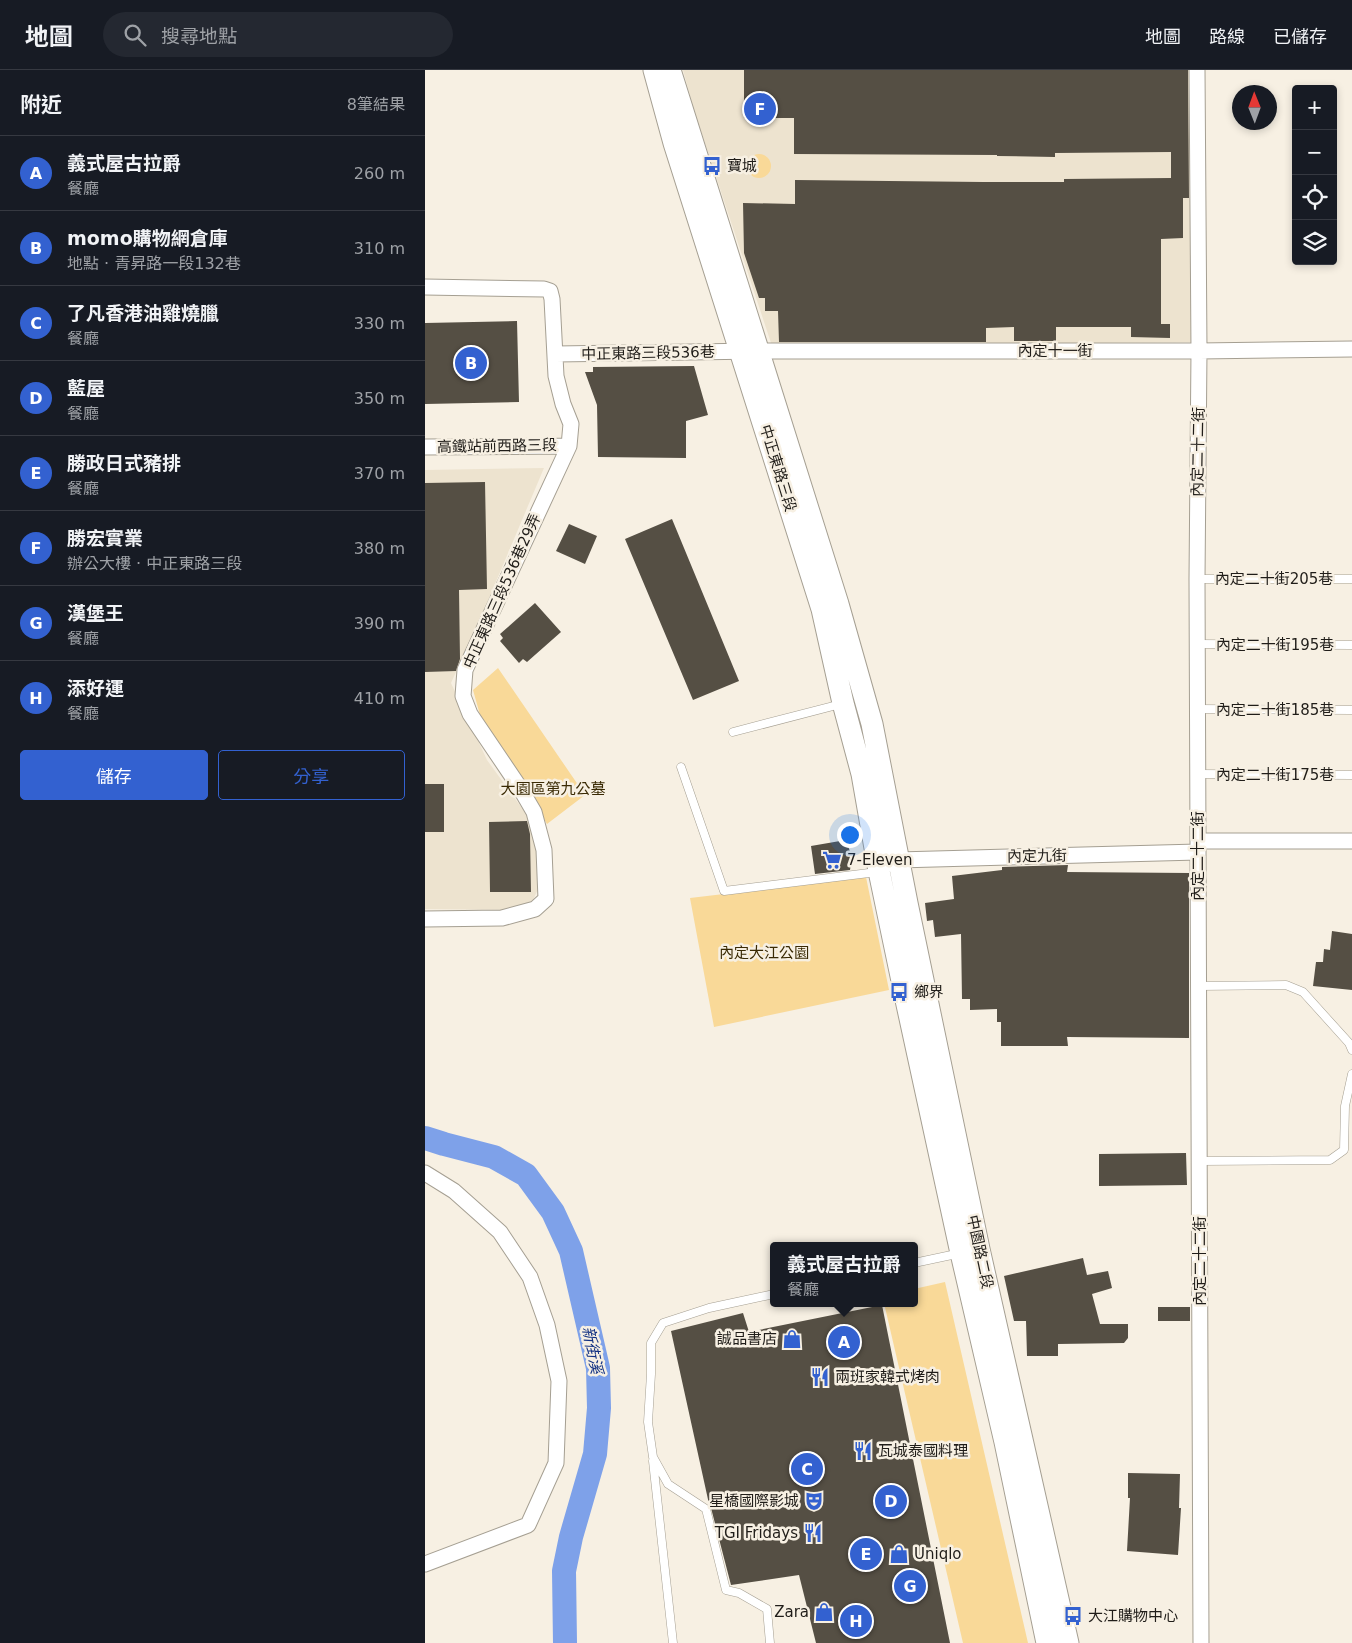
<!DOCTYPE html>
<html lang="zh-TW">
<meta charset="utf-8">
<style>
:root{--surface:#171b24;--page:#242831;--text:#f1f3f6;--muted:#9ea1a6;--line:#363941;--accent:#3361d0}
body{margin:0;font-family:"DejaVu Sans","Noto Sans TC",sans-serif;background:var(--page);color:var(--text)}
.controls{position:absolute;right:15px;top:15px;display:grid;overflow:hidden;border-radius:5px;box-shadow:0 2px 8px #0003}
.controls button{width:45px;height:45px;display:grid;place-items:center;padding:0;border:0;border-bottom:1px solid var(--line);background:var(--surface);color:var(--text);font:25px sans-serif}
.compass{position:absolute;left:807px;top:15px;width:45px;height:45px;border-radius:50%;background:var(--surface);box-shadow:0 2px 8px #0003;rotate:359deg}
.you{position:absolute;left:424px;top:764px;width:18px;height:18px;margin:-12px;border:4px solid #fff;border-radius:50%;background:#1a73e8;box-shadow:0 0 0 8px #1a73e833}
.badge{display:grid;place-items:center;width:32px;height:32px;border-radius:50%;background:var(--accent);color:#fff;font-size:16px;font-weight:700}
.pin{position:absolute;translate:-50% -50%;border:2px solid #fff;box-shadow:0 1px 5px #0006}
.popup{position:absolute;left:345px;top:1172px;width:148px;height:65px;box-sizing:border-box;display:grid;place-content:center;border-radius:5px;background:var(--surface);filter:drop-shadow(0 1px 4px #0005);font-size:16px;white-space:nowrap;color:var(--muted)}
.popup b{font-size:19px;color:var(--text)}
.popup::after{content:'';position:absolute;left:50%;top:100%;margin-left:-10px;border:10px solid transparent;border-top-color:var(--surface)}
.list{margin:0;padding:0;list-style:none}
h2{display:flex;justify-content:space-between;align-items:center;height:65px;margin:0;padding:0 20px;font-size:21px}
h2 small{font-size:16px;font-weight:400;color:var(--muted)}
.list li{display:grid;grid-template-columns:32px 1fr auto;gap:15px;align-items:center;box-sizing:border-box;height:75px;padding:0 20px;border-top:1px solid var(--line)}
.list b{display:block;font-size:19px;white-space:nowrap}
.list p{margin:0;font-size:16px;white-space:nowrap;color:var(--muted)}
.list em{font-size:16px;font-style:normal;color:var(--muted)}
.actions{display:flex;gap:10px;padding:15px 20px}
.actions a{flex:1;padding:11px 0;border:1px solid var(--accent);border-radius:5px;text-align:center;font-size:18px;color:var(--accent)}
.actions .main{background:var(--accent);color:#fff}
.icon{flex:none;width:28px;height:28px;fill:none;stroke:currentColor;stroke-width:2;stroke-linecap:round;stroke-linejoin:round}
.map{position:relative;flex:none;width:927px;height:1573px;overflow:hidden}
header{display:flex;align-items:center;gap:30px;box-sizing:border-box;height:70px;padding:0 25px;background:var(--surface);border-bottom:1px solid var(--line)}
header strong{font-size:24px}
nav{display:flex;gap:28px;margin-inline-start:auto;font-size:18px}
.search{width:350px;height:45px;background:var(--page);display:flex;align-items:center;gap:12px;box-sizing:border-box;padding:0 18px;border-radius:28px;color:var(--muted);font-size:19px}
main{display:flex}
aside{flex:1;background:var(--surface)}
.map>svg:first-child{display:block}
.built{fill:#ede3cf}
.green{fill:#f9d998}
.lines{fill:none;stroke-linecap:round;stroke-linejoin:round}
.river{stroke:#7ea1e9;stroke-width:24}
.building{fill:#554f44}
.lane-casing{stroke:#a59f92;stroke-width:9}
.street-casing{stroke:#a59f92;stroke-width:17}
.secondary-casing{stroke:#a59f92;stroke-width:23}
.lane{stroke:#fff;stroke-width:8}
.street{stroke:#fff;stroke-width:15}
.secondary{stroke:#fff;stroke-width:21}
.labels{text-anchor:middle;stroke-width:5;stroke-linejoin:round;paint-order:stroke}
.poi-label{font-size:15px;fill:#201d19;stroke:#f7f0e3;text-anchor:start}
.street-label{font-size:15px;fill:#201d19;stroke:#f7f0e3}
.park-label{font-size:15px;fill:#3a2a04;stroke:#f7f0e3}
.water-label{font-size:16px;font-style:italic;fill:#113082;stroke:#f7f0e3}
</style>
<header>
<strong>地圖</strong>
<div class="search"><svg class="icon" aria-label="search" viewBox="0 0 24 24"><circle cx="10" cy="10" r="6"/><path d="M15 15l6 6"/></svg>搜尋地點</div>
<nav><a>地圖</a><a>路線</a><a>已儲存</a></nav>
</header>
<main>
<aside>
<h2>附近<small>8筆結果</small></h2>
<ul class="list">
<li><span class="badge">A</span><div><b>義式屋古拉爵</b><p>餐廳</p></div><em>260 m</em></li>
<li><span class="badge">B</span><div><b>momo購物網倉庫</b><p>地點 · 青昇路一段132巷</p></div><em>310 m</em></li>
<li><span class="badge">C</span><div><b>了凡香港油雞燒臘</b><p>餐廳</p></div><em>330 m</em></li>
<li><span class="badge">D</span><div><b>藍屋</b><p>餐廳</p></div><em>350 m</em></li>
<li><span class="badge">E</span><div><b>勝政日式豬排</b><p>餐廳</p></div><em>370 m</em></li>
<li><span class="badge">F</span><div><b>勝宏實業</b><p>辦公大樓 · 中正東路三段</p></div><em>380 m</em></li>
<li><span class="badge">G</span><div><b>漢堡王</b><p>餐廳</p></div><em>390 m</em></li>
<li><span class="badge">H</span><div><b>添好運</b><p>餐廳</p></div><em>410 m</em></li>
</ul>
<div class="actions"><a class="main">儲存</a><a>分享</a></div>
</aside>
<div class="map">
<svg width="927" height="1573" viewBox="0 0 927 1573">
<rect width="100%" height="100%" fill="#f7f0e3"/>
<path class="built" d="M258,0H766L767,272L347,276L269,40Z
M119,398L59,540L26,613L62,690L102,745L111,765L114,817L108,830L90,840L0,839V400Z"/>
<path class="green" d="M322 96a12 12 0 1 1 24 0a12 12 0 1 1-24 0Z
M73,598L160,725L122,754L55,645L48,620Z
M441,807L464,920L289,957L265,828Z
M520,1212L603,1573H538L459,1233H489V1219Z"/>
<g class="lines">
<path class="river" d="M0,1068L19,1074L69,1087L101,1105L128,1142L146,1181L173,1298L174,1338L170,1384L146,1467L139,1501L140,1573"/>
</g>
<path class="building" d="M319,0H763L764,128H758V168L736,169V254H745V268L706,267V257H631V271H589V257L561,258V272H354L353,241H340V228H334L319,183L318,133L370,134V110L558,112H639V109L746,108V82L630,83V87L572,86V85L369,84V48H319Z
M92,251L94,332L0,334V253Z
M269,296L283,345L261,351V388L173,387L172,335L160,302H168V297Z
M60,412L62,519L34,520L35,589L31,601L0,602V413Z
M247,449L314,611L268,630L200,469Z
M144,454L172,466L160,494L131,481Z
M110,533L136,562L102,592L98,589L94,593L75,571L78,568L75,564Z
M0,714H19V762H0Z
M102,751L105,764L106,822H65L64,752Z
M415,771L423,776L427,787L425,800L390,804L386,776Z
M643,795L642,802L764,803V968L642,967L643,976H576V952H572V939L545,940V929H537L536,864L510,867L508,850L502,851L500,833L529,829L527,806L577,800V797Z
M907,861L927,864V920L888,916L891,892H898L899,879L905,880Z
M761,1083L762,1115L674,1116V1084Z
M658,1188L662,1205L683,1201L687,1218L667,1224L675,1254H703V1268L699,1273L633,1274V1286H602L601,1251H589L579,1206Z
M457,1235L525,1573H391L374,1505L306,1515L286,1438L284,1434L246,1261L318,1243L324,1262Z
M733,1237H765V1251H733Z
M703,1403L755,1404L754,1438H756L753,1485L702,1481L705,1428H703Z"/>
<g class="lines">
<g class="lane-casing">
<path id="lane" d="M772,509H927
M772,574L927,575
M772,639L927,640
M308,662L416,634
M256,697L299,821L452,802
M773,704L927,705
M774,916L861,915L878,922L924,973L927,980
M775,1091L905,1090L919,1080L920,1036L927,1004
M489,1193L536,1183
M228,1391L248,1573
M345,1573L342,1539L314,1523L301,1520L281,1439L243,1414L228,1387L223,1352L226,1304V1273L238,1253L284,1238L349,1224"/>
</g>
<g class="street-casing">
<path id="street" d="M772,0L774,281L772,509L776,1573
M0,217L119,219L125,221L127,229L131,306L138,334L146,354L144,376L40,600L38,626L45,644L95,718L109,742L119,780L121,829L110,839L77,848L0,849
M131,284L333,281H774L927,279
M0,377L144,376
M773,771H927
M466,794L473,790L773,782
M0,1103L29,1121L75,1162L105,1207L122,1255L134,1311L131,1393L103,1455L0,1494"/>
</g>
<g class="secondary-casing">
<path id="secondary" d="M229,0L249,73L397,539L418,633L437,704L454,801L481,930L536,1183L580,1372L622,1573
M245,0L413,534L447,654L482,833L554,1179L643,1573"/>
</g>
<use href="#lane" class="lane"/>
<use href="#street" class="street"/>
<use href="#secondary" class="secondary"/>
</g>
<defs>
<g id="bus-bare" transform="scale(1.5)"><path d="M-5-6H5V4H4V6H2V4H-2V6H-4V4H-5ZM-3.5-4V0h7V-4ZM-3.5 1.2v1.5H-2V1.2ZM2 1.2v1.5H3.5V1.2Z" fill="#3361d0" stroke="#f7f0e3" stroke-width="2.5" paint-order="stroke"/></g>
<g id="supermarket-bare" transform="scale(1.5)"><path d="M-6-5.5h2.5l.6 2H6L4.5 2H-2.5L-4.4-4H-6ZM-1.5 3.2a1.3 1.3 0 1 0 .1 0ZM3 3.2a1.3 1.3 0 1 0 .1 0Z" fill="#3361d0" stroke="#f7f0e3" stroke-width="2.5" paint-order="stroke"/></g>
<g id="shop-bare" transform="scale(1.5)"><path d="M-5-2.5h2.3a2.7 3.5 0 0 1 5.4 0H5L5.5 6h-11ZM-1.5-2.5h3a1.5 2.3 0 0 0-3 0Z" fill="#3361d0" stroke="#f7f0e3" stroke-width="2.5" paint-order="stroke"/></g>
<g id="restaurant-bare" transform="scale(1.5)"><path d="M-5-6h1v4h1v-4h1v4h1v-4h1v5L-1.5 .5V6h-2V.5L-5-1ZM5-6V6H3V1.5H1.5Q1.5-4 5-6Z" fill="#3361d0" stroke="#f7f0e3" stroke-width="2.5" paint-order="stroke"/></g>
<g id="theatre-bare" transform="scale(1.5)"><path d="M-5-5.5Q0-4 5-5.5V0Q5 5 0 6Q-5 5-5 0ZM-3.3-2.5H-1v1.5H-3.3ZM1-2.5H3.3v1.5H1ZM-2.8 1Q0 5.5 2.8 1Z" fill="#3361d0" stroke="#f7f0e3" stroke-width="2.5" paint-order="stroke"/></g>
</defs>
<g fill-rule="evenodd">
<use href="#bus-bare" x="287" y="96"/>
<use href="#supermarket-bare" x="407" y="790"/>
<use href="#bus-bare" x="474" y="922"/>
<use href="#shop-bare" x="367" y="1269"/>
<use href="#restaurant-bare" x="395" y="1307"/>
<use href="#restaurant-bare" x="438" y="1381"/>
<use href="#theatre-bare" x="389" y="1431"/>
<use href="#restaurant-bare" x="388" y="1463"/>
<use href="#shop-bare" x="474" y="1484"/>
<use href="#shop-bare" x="399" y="1542"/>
<use href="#bus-bare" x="648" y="1546"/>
</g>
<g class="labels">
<g class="poi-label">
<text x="302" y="101">寶城</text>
<text x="422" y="795">7-Eleven</text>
<text x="489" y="927">鄉界</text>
<text x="352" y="1274" text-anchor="end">誠品書店</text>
<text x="410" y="1312">兩班家韓式烤肉</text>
<text x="453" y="1386">瓦城泰國料理</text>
<text x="374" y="1436" text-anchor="end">星橋國際影城</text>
<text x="373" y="1468" text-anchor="end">TGI Fridays</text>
<text x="489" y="1489">Uniqlo</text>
<text x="384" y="1547" text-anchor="end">Zara</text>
<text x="663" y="1551">大江購物中心</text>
</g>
<g class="street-label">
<text x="630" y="286">內定十一街</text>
<text transform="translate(223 283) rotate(-1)" y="5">中正東路三段536巷</text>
<text transform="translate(72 376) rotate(-1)" y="5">高鐵站前西路三段</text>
<text transform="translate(773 382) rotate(-89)" y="5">內定二十二街</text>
<text transform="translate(353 398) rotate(73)" y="5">中正東路三段</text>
<text x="849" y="514">內定二十街205巷</text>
<text transform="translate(77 521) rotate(-66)" y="5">中正東路三段536巷29弄</text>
<text x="850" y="580">內定二十街195巷</text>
<text x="850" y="645">內定二十街185巷</text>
<text x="850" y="710">內定二十街175巷</text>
<text transform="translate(612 786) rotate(-1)" y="5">內定九街</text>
<text transform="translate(773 786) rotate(-90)" y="5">內定二十二街</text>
<text transform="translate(555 1182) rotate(78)" y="5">中園路二段</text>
<text transform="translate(775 1191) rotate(-90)" y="5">內定二十二街</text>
</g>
<g class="park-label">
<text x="128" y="724">大園區第九公墓</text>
<text x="339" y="888">內定大江公園</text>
</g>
<g class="water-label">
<text transform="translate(168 1280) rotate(79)" y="6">新街溪</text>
</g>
</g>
</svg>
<div class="controls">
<button>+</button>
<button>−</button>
<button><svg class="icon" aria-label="locate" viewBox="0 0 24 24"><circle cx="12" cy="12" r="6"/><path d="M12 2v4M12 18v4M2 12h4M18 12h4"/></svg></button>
<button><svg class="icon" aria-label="layers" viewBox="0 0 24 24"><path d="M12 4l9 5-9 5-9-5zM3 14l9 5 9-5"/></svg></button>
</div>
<svg class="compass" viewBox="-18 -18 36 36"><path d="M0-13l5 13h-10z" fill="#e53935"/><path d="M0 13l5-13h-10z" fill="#9ea1a6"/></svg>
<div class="you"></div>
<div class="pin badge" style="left:419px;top:1272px">A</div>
<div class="popup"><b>義式屋古拉爵</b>餐廳</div>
<div class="pin badge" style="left:46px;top:293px">B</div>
<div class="pin badge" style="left:382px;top:1399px">C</div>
<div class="pin badge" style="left:466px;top:1431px">D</div>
<div class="pin badge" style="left:441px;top:1484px">E</div>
<div class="pin badge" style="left:335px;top:39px">F</div>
<div class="pin badge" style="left:485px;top:1516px">G</div>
<div class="pin badge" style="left:431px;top:1551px">H</div>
</div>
</main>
